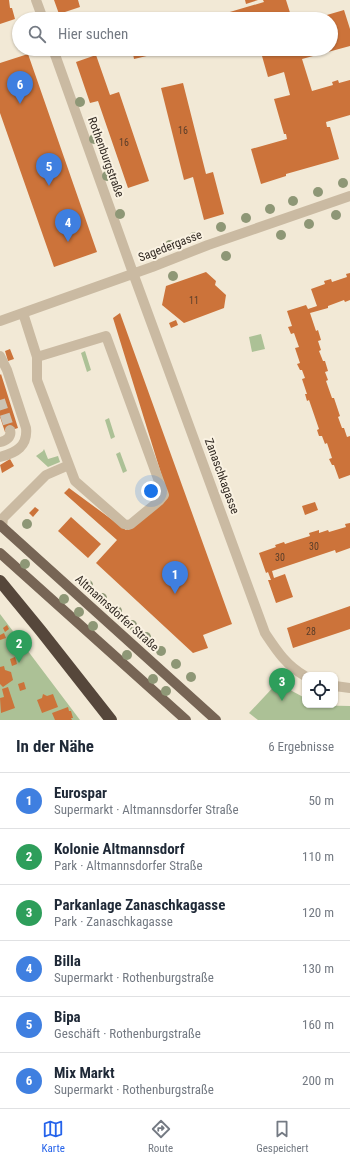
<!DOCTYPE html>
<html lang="de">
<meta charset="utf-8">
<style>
:root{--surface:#fff;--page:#f2f2f3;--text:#1f2937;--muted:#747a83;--line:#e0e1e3;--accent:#2563eb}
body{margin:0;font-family:"Roboto Condensed",sans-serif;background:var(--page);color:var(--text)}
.controls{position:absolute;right:12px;bottom:12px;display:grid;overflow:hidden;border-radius:8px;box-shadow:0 1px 3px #0004}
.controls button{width:36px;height:36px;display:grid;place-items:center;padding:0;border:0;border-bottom:1px solid var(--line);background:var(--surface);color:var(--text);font:20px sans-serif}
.you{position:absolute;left:151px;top:491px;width:14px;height:14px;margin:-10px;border:3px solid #fff;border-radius:50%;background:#1a73e8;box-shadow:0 0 0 6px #1a73e833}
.badge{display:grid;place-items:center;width:26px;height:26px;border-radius:50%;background:var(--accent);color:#fff;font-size:13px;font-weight:700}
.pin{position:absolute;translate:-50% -33px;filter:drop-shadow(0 1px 2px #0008)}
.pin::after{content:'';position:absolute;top:21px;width:14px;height:12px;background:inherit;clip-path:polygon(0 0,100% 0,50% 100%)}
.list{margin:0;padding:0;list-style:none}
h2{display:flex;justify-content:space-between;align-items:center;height:52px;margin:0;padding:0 16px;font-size:17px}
h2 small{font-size:13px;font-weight:400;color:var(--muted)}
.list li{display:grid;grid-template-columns:26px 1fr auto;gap:12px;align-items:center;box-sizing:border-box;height:56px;padding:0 16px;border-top:1px solid var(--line)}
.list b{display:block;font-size:15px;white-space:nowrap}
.list p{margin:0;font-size:13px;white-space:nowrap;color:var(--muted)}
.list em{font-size:13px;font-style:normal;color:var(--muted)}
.icon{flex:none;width:22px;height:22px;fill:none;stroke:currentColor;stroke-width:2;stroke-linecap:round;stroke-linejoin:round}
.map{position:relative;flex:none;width:350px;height:720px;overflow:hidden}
.search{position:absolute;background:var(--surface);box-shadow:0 1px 3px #0004;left:12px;right:12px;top:12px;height:44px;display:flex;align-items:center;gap:10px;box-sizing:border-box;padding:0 14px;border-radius:22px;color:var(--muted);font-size:15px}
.sheet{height:388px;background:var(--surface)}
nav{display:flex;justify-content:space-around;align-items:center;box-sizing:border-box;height:56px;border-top:1px solid var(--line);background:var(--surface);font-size:11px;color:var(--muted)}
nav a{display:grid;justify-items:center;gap:2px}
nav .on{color:var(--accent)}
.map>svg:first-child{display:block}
.green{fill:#acc196}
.building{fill:#cc733a}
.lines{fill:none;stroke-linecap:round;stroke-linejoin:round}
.minor-tunnel{stroke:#ccc3b3;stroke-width:10;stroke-dasharray:10 5;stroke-linecap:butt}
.minor{stroke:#cabaa2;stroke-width:10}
.major{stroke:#776555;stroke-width:10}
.highway{stroke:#56473b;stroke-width:12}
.tree{fill:#8e9776}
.labels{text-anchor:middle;stroke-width:4;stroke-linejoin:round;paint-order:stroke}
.number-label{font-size:10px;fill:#5a3e2a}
.street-label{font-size:12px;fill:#342c25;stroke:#faf2e2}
</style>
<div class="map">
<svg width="350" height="720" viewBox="0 0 350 720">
<rect width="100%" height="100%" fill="#f2e9d6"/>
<path class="green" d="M261,334L265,349L252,352L249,337Z
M85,351L91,370L87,372L81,353Z
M109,418L115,437L111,439L105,420Z
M44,449L48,459L58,456L60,462L48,467L36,456L43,451Z
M120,452L127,471L123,473L116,454Z
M0,614L80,720H0Z
M279,681L292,691L305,698V705L350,706V720H258L249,713Z"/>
<path class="building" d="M0,0H9L10,8H12L15,19L0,24Z
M54,0H78L80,7L59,14Z
M245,0H258L246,4Z
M263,0H286L292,19H206L264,2Z
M344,10L350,29V46L302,59L312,91L333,85L332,82L338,80L339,83L350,80V115L326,122L327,127H330L339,159L286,174V176L261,184L251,149L287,139L286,134H284L274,99L290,95L284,72L268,77L260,49H331V19H313L312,17L319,15L320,17Z
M132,49H171L172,50L134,59Z
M28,54L97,252L54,267L0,113V63Z
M96,55L110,95L119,92L149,181L128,188L98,101L90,103L76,62Z
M183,83L206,174L213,172L224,214L204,220L193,177L184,180L161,88Z
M206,272L216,281L215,285L226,295L224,308L184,323L162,305L166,286Z
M350,273V300L345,302L344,300L328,306V308L310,313L316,331L318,330L321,340L318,341L321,350L319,351L323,361H325L328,371L325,372L328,380L326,381L332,398H334L340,416L338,417L342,428H344L347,437L350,436V475L339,479L334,465H332L329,459L332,458L327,443L325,444L322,436H319L317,430L319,429L309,400L307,401L305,394H307L302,379L305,378L302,370H300L297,364L300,363L295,348L299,347L294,333L291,334L288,327L292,326L287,311L306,305L308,309L317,306L311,289L325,284L324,281L331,279L332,282L347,277L346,274Z
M120,313L232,624L203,635L208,648L193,653L96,563L117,540L64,493L69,488L126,530L168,496L113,318Z
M176,320L178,325L171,328L169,323Z
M10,349L14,359L8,361L5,351Z
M1,374L18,428L5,432L0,417V375Z
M10,459L14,466L2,473L0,465Z
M315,502L318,510L305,515L302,506Z
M35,507L39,510L33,517L29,513Z
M71,517L101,544L88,558L58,531Z
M350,523V548L336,553L335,550L272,571L274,578L285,574L293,597L276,603L268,580H271L268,572L266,573L259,553L276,547L275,545L284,542L285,544L294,541L310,536L309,533L319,530V533L328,530L329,532L346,527L345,524Z
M350,606V629L293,648L287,628Z
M7,625L9,629L5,632L3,628Z
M4,633L6,638L0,640V635Z
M15,657L17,664L12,666L10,659Z
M4,666L5,670L11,672L13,680L3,687L0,684V667Z
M24,682L26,689L20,691L18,684Z
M8,687L15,708L1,713L0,698L4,697L2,689Z
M43,694L47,696L53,694L58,707L42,713L37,700L42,698Z
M68,707L69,711H71L73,718H71L72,720H55L52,713Z"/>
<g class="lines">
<path class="minor-tunnel" d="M0,400L10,430"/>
<path class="minor" d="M36,0L43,19
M53,49L133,273L265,633C277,651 286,665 305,676
M23,313L37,357
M0,321L152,267L208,245L350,196
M106,336L164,495L159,501L131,524L128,525L124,524L75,481L37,380V357Z
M0,356L7,370L26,428C28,446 16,453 0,457
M0,442C6,441 12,437 10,430
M2,527L3,518L46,475L69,465
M335,686L350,688"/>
<path class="major" d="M0,525L216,720
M0,553L186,720"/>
<path class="highway" d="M0,581L41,631L111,720"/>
</g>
<g class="tree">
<circle cx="80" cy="102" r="5"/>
<circle cx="94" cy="139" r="5"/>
<circle cx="107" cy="176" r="5"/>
<circle cx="343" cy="183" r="5"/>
<circle cx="318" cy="192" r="5"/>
<circle cx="293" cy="201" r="5"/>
<circle cx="270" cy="209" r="5"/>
<circle cx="120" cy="214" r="5"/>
<circle cx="336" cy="215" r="5"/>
<circle cx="246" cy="218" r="5"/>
<circle cx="309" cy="224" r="5"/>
<circle cx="221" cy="227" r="5"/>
<circle cx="281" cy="235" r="5"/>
<circle cx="194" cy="237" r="5"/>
<circle cx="170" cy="245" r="5"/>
<circle cx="226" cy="256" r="5"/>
<circle cx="173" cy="276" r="5"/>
<circle cx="27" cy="524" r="5"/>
<circle cx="25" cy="564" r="5"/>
<circle cx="88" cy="585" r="5"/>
<circle cx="102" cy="598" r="5"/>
<circle cx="64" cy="599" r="5"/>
<circle cx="117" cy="611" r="5"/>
<circle cx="79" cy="612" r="5"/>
<circle cx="132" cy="625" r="5"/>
<circle cx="93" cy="626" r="5"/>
<circle cx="146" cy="637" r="5"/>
<circle cx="161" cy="651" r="5"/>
<circle cx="127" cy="655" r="5"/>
<circle cx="176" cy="664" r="5"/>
<circle cx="191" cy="677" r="5"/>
<circle cx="153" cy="679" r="5"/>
<circle cx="166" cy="691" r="5"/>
</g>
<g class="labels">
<g class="number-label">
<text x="183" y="134">16</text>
<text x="124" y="146">16</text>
<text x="194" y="304">11</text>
<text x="314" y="550">30</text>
<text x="280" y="561">30</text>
<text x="311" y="635">28</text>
</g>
<g class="street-label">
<text transform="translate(106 157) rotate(70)" y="4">Rothenburgstraße</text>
<text transform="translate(170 246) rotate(-21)" y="4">Sagedergasse</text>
<text transform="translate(222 476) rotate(70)" y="4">Zanaschkagasse</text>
<text transform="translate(117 613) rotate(42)" y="4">Altmannsdorfer Straße</text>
</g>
</g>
</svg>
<div class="controls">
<button><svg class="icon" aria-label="locate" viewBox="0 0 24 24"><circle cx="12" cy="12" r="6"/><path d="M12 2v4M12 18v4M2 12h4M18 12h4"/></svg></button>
</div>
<div class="you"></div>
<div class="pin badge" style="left:175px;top:594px;background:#3f7fe0">1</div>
<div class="pin badge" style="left:19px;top:663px;background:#2e9e5b">2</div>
<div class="pin badge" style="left:282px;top:701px;background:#2e9e5b">3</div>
<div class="pin badge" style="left:68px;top:242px;background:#3f7fe0">4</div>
<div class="pin badge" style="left:49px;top:186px;background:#3f7fe0">5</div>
<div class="pin badge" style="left:20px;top:104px;background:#3f7fe0">6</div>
<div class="search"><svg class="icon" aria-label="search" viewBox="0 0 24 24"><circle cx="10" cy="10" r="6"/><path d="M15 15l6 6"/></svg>Hier suchen</div>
</div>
<section class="sheet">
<h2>In der Nähe<small>6 Ergebnisse</small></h2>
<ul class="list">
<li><span class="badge" style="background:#3f7fe0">1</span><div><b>Eurospar</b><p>Supermarkt · Altmannsdorfer Straße</p></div><em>50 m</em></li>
<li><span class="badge" style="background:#2e9e5b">2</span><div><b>Kolonie Altmannsdorf</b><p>Park · Altmannsdorfer Straße</p></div><em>110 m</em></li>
<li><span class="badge" style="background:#2e9e5b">3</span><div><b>Parkanlage Zanaschkagasse</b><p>Park · Zanaschkagasse</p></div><em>120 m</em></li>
<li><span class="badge" style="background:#3f7fe0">4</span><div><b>Billa</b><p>Supermarkt · Rothenburgstraße</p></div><em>130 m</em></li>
<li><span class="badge" style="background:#3f7fe0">5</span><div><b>Bipa</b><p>Geschäft · Rothenburgstraße</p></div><em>160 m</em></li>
<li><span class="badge" style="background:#3f7fe0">6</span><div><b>Mix Markt</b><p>Supermarkt · Rothenburgstraße</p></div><em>200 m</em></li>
</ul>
</section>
<nav>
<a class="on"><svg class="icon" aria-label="map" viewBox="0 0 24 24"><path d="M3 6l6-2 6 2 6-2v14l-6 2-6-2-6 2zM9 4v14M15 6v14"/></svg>Karte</a>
<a><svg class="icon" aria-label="directions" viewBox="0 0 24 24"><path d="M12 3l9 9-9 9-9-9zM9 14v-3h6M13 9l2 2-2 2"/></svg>Route</a>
<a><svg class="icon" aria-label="saved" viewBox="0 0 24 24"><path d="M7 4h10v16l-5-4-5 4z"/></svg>Gespeichert</a>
</nav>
